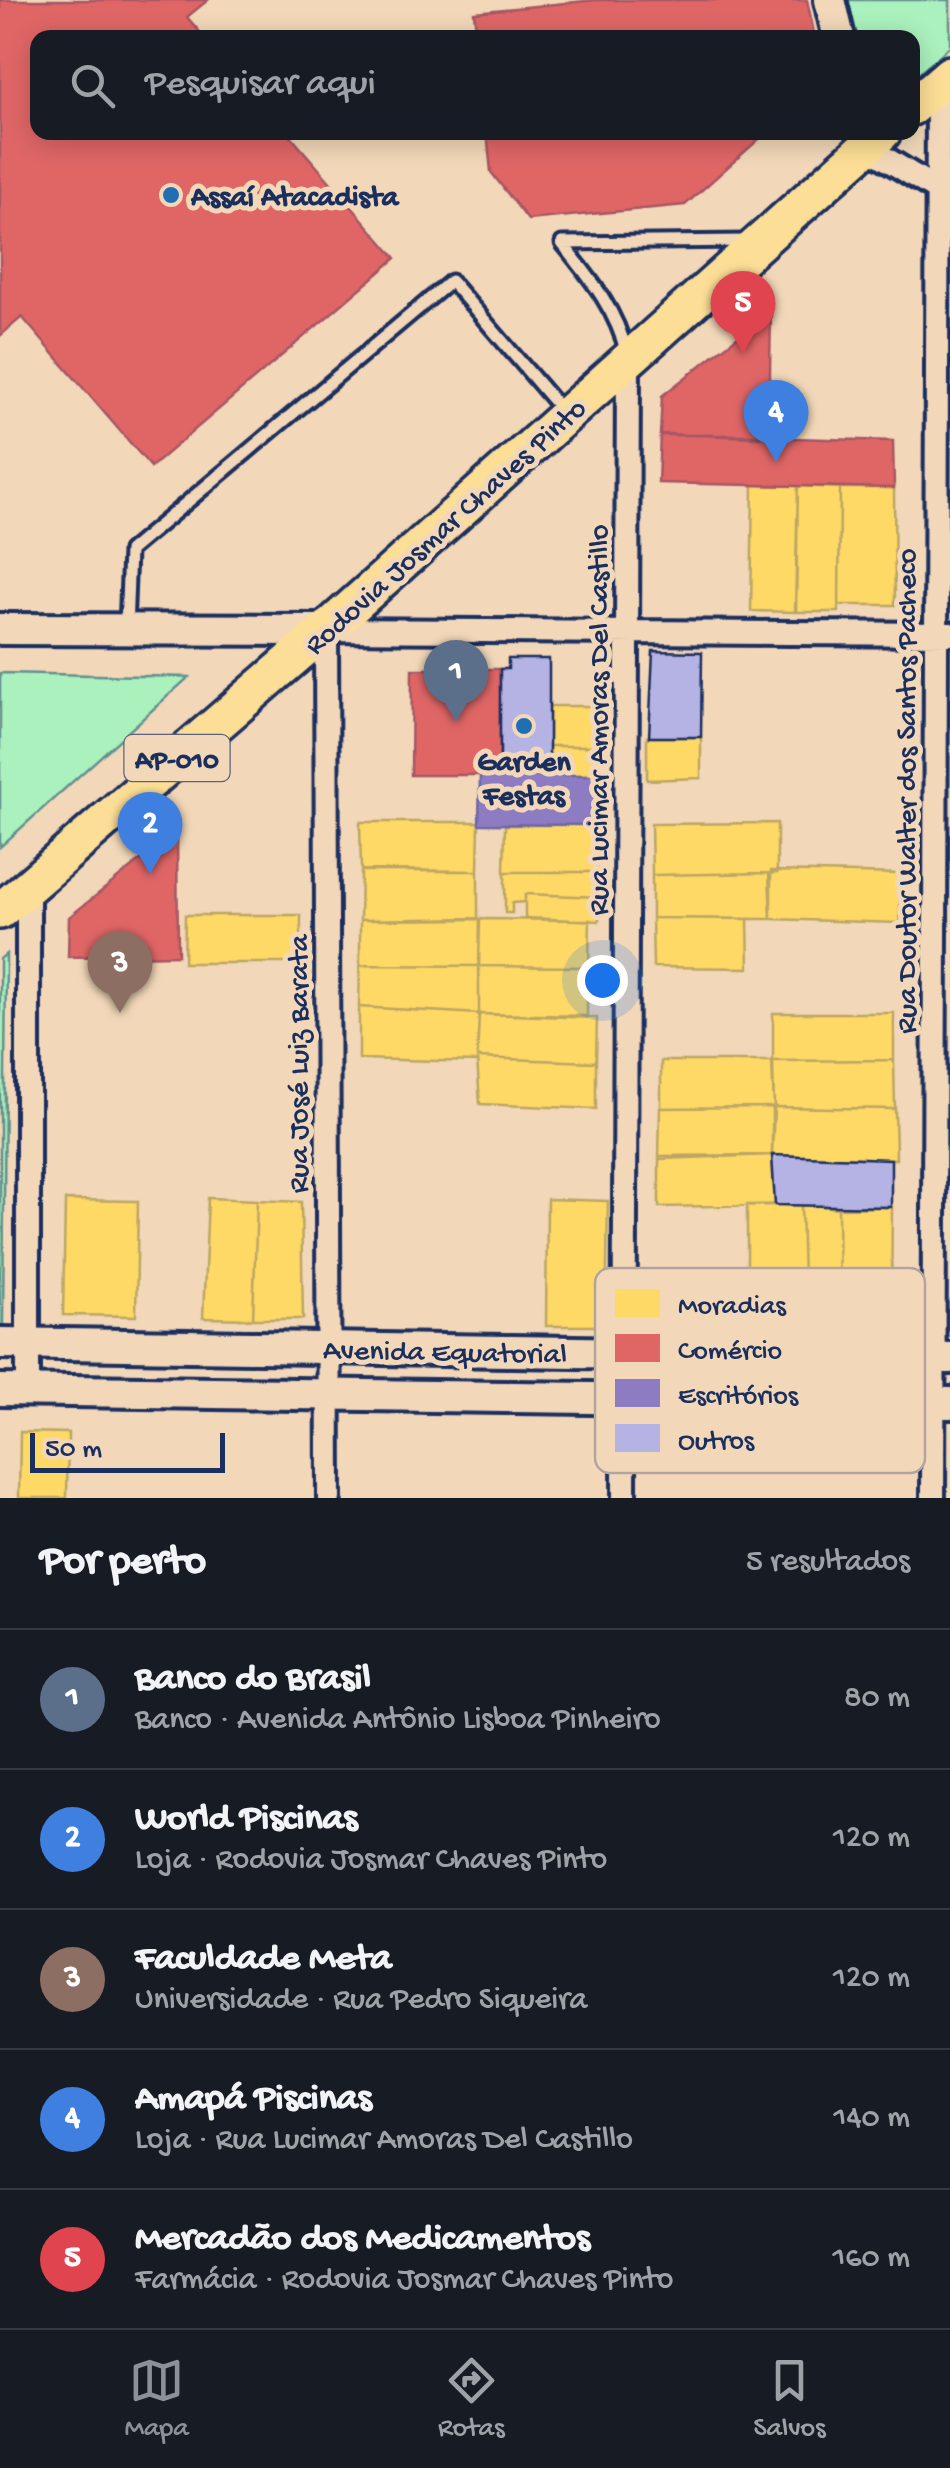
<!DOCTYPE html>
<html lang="pt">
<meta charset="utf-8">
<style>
:root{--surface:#171b24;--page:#20242c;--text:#f1f3f6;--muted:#9ea1a6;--line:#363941;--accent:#8c9099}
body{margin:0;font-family:"Gochi Hand",sans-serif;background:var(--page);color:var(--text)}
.scale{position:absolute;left:30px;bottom:25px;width:195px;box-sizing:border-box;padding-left:10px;border:5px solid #1b2f5e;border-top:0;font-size:28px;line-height:35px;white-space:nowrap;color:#1b2f5e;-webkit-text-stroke:8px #f2d8b9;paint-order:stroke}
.you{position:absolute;left:602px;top:980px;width:35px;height:35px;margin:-25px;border:8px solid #fff;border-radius:50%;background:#1a73e8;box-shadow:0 0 0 15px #1a73e833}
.badge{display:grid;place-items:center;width:65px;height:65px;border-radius:50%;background:var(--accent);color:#fff;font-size:32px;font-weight:700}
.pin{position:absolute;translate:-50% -82px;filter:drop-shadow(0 2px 5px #0008)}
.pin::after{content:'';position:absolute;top:52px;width:35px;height:30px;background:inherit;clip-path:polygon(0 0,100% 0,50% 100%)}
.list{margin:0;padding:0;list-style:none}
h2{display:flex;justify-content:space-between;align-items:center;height:130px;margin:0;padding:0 40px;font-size:42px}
h2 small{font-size:32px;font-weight:400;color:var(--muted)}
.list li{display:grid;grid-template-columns:65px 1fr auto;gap:30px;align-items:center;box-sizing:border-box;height:140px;padding:0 40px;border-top:2px solid var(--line)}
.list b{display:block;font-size:38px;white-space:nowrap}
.list p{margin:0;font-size:32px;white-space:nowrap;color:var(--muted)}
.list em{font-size:32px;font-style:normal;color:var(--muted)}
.icon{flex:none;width:55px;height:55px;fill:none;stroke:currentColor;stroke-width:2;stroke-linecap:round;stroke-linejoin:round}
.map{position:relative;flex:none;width:950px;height:1498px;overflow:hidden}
.search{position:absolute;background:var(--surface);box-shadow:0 5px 25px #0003;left:30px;right:30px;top:30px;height:110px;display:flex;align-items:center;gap:25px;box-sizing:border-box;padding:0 35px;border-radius:20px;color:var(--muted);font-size:38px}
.sheet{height:830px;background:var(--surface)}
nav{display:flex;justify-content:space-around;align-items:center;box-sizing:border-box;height:140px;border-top:2px solid var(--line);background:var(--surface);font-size:28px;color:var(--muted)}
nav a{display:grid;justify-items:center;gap:5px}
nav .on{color:var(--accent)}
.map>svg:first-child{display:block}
.green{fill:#abf1bd;stroke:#63908e;stroke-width:2.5}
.homes{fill:#ffd966;stroke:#bba664;stroke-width:2.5}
.shops{fill:#e06666;stroke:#a55664;stroke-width:2.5}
.offices{fill:#8e7cc3;stroke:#6c65a5;stroke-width:2.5}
.building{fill:#b5b3e4;stroke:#1b2f5e;stroke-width:2.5}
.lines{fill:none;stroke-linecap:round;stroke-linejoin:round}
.lane-casing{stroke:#1b2f5e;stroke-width:19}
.street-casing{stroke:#1b2f5e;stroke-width:30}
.secondary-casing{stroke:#1b2f5e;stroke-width:38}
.primary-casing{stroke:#1b2f5e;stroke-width:42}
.lane{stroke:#f2d8b9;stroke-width:11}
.street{stroke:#f2d8b9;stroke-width:22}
.secondary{stroke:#f2d8b9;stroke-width:30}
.primary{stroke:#fcde96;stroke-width:35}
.poi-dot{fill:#1f6fb2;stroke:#f2d8b9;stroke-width:4}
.labels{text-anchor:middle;stroke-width:10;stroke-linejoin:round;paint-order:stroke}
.shield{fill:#f2d8b9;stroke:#5c6279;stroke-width:2.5}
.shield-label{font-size:28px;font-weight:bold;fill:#1b2f5e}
.poi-label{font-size:30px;font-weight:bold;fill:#1b2f5e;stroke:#f2d8b9;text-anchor:start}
.street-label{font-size:30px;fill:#1b2f5e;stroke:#f2d8b9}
.key{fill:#f2d8b9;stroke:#b2a59e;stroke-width:2.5}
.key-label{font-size:28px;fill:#1b2f5e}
</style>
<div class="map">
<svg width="950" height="1498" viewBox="0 0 950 1498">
<rect width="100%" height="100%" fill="#f2d8b9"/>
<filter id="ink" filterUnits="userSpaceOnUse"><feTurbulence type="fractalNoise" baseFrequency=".01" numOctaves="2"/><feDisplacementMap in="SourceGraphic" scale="20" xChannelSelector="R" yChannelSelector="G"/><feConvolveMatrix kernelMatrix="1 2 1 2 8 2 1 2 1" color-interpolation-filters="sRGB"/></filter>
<g filter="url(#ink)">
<path class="green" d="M846,0H950V46L913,79L912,38L855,37Z
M0,673L189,677L0,847Z
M6,954L3,1326H0V959Z"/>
<path class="homes" d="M753,485L798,486L796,612L751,611Z
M798,486L840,488L839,612H795Z
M840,488H894L895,605H839Z
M549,706H600V746H549Z
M647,737H701V778L647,780Z
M549,746H599V775H549Z
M360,822H479L478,871H361Z
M777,823V873L652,875L651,824Z
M505,825H600L599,872H504Z
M361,870L478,871V918L360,920Z
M771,871L902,874L899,923L771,919Z
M505,872H599V897L525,894V902L512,903V913H505Z
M769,873L771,919L652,918V875Z
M525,894L599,897V921L525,918Z
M185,915H301V963H184Z
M652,918L748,919L749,968L653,967Z
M480,919L590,920L589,967L479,966Z
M480,919L479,966L360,965V920Z
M360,965L479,966V1014L359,1007Z
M479,966L587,967V1016L479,1014Z
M359,1007L479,1014L477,1062L359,1059Z
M773,1013H894V1060L773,1061Z
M479,1014L597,1018L596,1062L477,1058Z
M477,1058L596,1062V1109L480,1104Z
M894,1060L895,1109L774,1107L772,1061Z
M661,1061H773L774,1107L661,1108Z
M772,1107L895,1109L896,1159L772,1155Z
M774,1107L772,1155L659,1159L660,1108Z
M772,1155L775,1205L659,1207V1156Z
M208,1198L257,1200L253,1319L203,1318Z
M547,1199L608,1201L606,1326H546Z
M65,1200L138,1201L136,1316L63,1315Z
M257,1200L301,1202L303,1319H253Z
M801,1204L804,1322L747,1319V1205Z
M801,1204L838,1208L839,1319L804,1321Z
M892,1207L891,1319H839L838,1208Z
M20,1432L68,1433L67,1498H19Z"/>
<path class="shops" d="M0,0H208L187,17L205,38H38V132H287L396,258L151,467L22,317L0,336Z
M596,0H807L815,38H477L474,12Z
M487,132H767L685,205L528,220L491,172Z
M771,310L769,435H660L662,396Z
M660,434L893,441L894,488L658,483Z
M412,669H500V775H411Z
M177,831L178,955L68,957L69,917Z"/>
<path class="offices" d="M480,775H603V825L479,824Z"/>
<path class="building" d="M653,651L702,652L701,737H649Z
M508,659H549V775H500V669H508Z
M772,1155L891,1159V1207L775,1205Z"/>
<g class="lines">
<g class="lane-casing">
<path id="lane" d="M562,243L748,241
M562,243C590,278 616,309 627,354
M126,629L129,551L451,281L564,413"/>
</g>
<g class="street-casing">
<path id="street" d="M867,147L937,190
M28,886V1390
M329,1498L326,630L950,634
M624,1498L628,361
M933,1498L938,85"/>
</g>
<g class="secondary-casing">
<path id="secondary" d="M830,0L839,38
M0,629L326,630
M0,1343L950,1358
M0,1390L950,1403"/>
</g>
<g class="primary-casing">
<path id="primary" d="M912,107L950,74
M0,911L326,630L883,132"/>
</g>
<use href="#lane" class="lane"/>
<use href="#street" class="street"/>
<use href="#secondary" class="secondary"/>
<use href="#primary" class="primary"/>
</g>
</g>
<g class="poi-dot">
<circle cx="171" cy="195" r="10"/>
<circle cx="524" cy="726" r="10"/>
</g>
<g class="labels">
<rect class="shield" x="124.5" y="735" width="105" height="46" rx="8"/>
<g class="shield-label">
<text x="177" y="768">AP-010</text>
</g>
<g class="poi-label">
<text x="191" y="205">Assaí Atacadista</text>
<text x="524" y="770" text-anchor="middle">Garden<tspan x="524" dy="34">Festas</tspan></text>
</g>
<g class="street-label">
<text transform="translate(444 525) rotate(-42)" y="10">Rodovia Josmar Chaves Pinto</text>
<text transform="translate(597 720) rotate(-90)" y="10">Rua Lucimar Amoras Del Castillo</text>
<text transform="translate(905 791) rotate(-90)" y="10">Rua Doutor Walter dos Santos Pacheco</text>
<text transform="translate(297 1064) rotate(-90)" y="10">Rua José Luiz Barata</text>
<text transform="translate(445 1350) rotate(1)" y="10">Avenida Equatorial</text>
</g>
</g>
<rect x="595" y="1268" width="330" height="205" rx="15" class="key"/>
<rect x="615" y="1289" width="45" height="28" fill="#ffd966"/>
<rect x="615" y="1334" width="45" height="28" fill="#e06666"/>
<rect x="615" y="1379" width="45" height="28" fill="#8e7cc3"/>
<rect x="615" y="1424" width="45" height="28" fill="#b5b3e4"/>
<g class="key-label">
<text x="678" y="1313">Moradias</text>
<text x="678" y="1358">Comércio</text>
<text x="678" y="1403">Escritórios</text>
<text x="678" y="1448">Outros</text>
</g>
</svg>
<div class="scale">50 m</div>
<div class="you"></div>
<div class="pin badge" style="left:456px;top:722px;background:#5c6f8a">1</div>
<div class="pin badge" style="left:150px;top:874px;background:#3f7fe0">2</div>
<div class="pin badge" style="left:120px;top:1013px;background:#8d6e63">3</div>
<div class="pin badge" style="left:776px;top:462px;background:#3f7fe0">4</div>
<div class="pin badge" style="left:743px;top:353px;background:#e0444e">5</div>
<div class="search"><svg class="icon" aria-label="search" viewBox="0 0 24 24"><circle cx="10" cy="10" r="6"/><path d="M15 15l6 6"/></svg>Pesquisar aqui</div>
</div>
<section class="sheet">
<h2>Por perto<small>5 resultados</small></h2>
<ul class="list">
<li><span class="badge" style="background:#5c6f8a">1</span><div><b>Banco do Brasil</b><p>Banco · Avenida Antônio Lisboa Pinheiro</p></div><em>80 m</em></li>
<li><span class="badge" style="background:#3f7fe0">2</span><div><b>World Piscinas</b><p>Loja · Rodovia Josmar Chaves Pinto</p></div><em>120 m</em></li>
<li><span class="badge" style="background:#8d6e63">3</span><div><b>Faculdade Meta</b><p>Universidade · Rua Pedro Siqueira</p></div><em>120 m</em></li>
<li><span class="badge" style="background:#3f7fe0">4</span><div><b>Amapá Piscinas</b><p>Loja · Rua Lucimar Amoras Del Castillo</p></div><em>140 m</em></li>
<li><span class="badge" style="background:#e0444e">5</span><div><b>Mercadão dos Medicamentos</b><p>Farmácia · Rodovia Josmar Chaves Pinto</p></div><em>160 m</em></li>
</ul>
</section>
<nav>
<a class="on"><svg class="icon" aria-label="map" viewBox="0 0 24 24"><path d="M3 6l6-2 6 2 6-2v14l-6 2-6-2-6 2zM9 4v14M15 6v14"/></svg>Mapa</a>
<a><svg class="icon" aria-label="directions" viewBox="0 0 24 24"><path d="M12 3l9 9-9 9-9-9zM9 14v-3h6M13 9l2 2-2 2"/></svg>Rotas</a>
<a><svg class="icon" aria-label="saved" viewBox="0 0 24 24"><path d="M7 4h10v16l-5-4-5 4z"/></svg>Salvos</a>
</nav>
